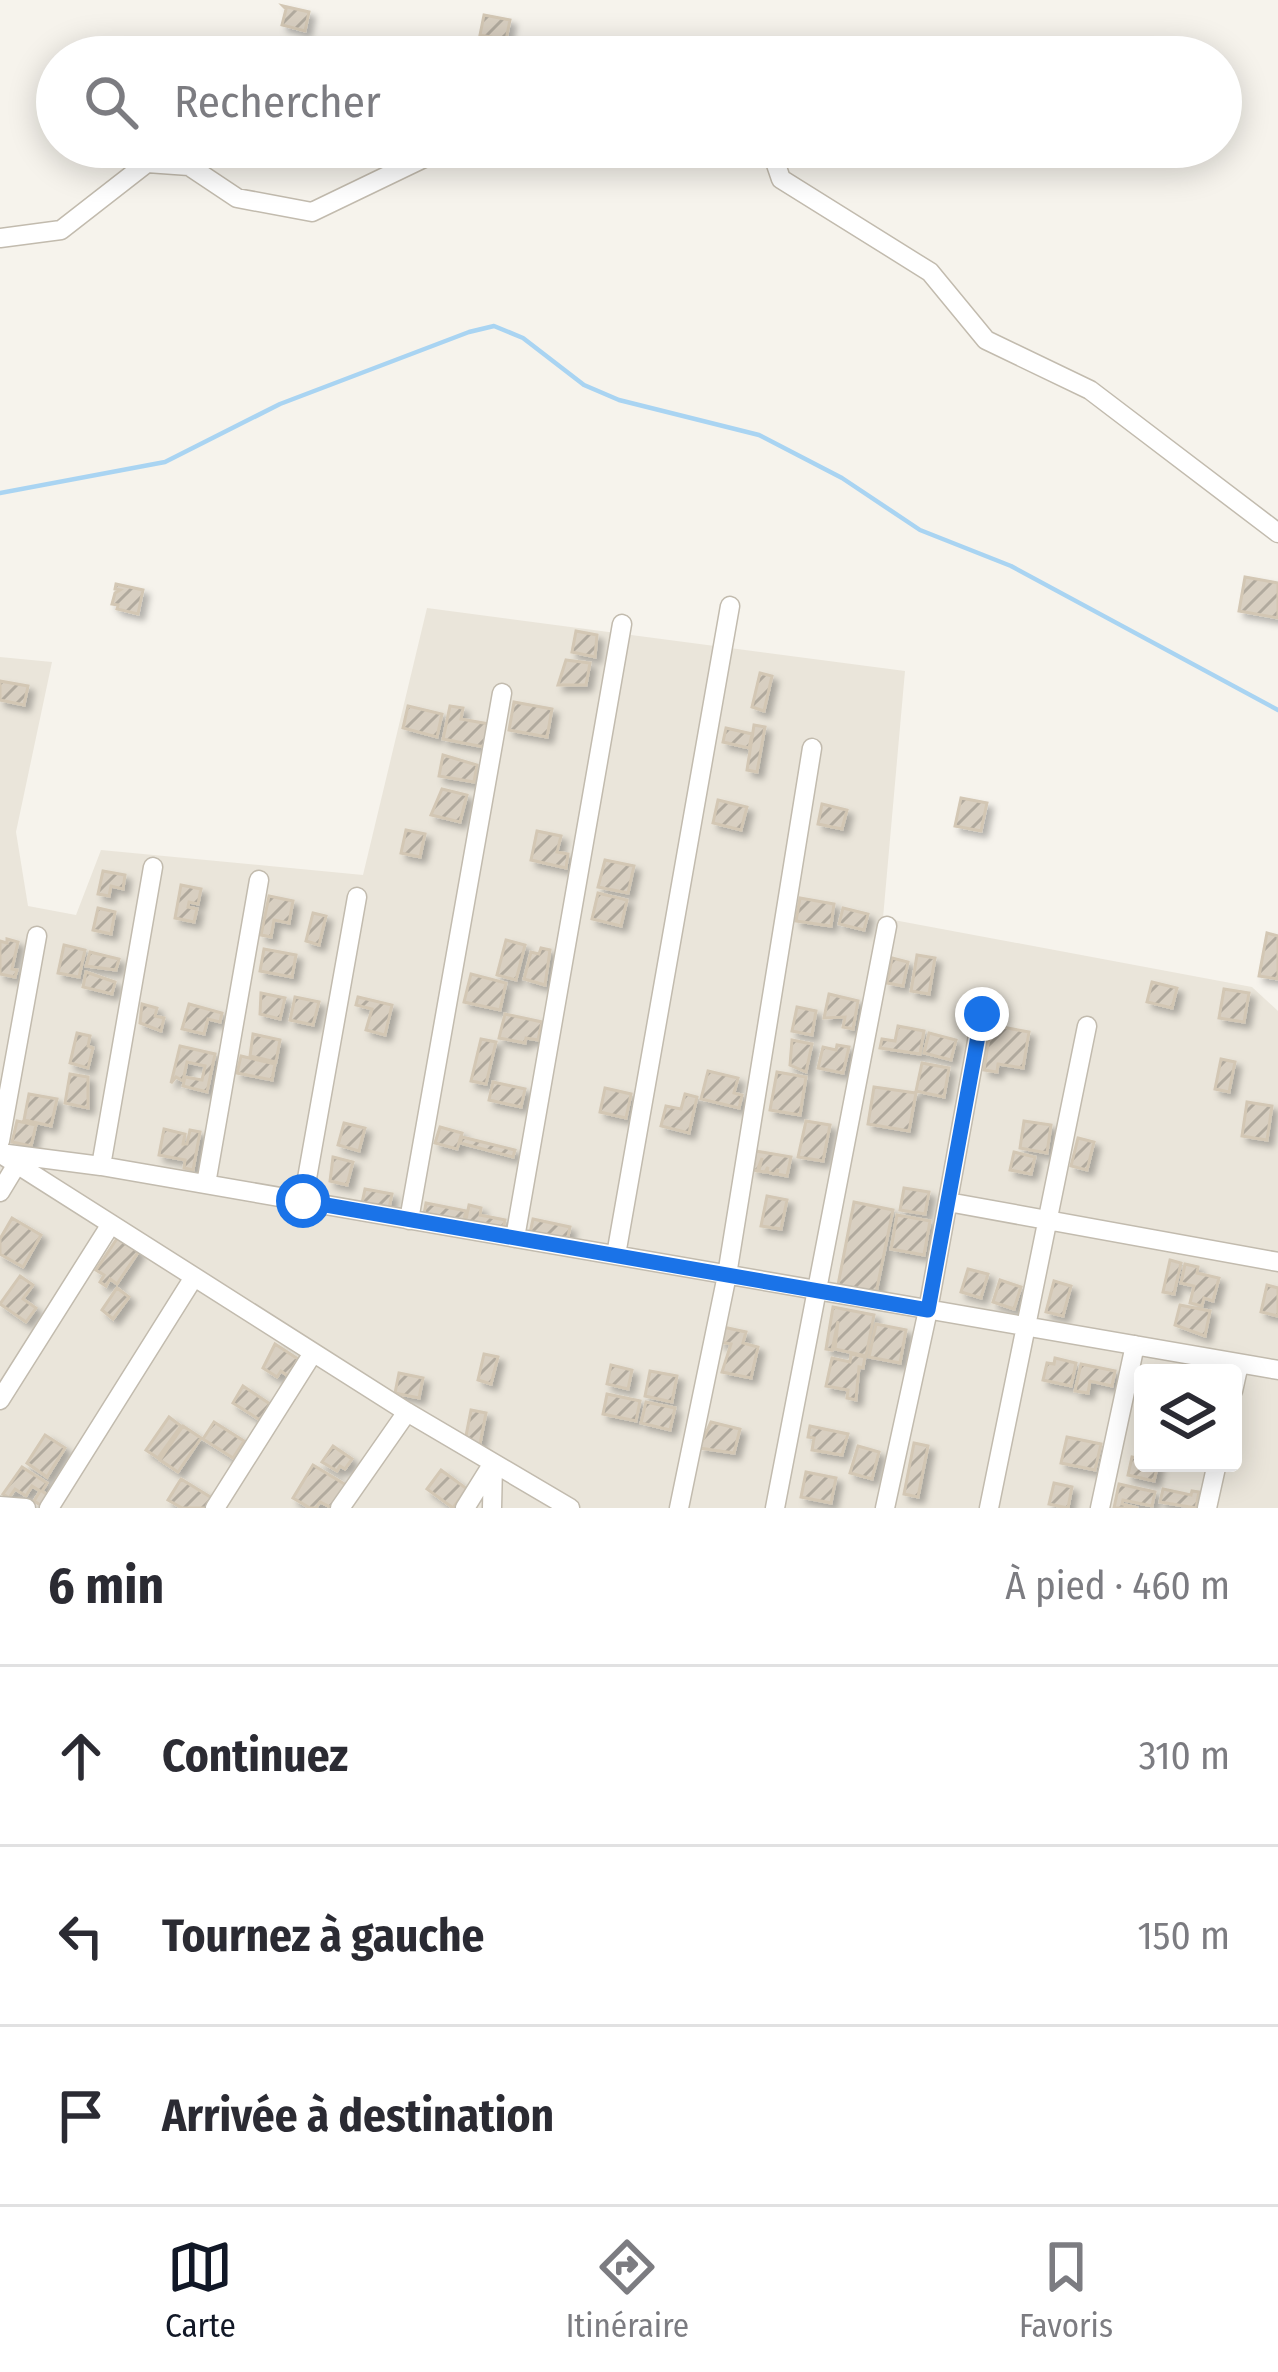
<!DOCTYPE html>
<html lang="fr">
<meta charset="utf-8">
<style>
:root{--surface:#fff;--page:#f7f7f7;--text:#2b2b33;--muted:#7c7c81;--line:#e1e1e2;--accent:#111827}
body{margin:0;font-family:"Fira Sans Condensed",sans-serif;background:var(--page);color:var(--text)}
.controls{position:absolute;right:36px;bottom:36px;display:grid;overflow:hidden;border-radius:12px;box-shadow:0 6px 30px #0003}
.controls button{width:108px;height:108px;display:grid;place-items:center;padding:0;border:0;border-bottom:3px solid var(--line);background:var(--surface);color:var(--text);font:60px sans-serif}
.stop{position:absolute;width:36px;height:36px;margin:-27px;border:9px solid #1a73e8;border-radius:50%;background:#fff}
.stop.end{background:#1a73e8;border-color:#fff;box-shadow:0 3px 12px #0008}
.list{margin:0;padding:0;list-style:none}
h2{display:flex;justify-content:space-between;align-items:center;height:156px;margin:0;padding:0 48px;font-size:51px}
h2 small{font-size:39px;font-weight:400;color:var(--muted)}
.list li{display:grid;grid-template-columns:78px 1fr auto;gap:36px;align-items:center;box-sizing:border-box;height:180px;padding:0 48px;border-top:3px solid var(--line)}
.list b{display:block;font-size:45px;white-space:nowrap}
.list em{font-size:39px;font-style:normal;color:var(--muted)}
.icon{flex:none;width:66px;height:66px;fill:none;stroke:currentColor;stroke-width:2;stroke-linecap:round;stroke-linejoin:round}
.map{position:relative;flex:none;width:1278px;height:1508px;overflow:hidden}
.search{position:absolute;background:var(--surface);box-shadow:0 6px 30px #0003;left:36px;right:36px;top:36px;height:132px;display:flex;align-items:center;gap:30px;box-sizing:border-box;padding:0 42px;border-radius:66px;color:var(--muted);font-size:45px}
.sheet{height:696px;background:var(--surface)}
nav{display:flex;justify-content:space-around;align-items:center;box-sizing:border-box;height:168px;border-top:3px solid var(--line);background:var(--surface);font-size:33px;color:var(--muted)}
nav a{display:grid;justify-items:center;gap:6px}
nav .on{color:var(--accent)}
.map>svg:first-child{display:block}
.residential{fill:#eae5da;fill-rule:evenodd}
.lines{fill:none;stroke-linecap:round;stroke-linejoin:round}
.stream{stroke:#a9d4f2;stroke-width:4.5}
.building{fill:url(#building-hatch);stroke:#d3c7b4;stroke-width:3;filter:url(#shadow)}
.minor-casing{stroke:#c2bbae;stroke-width:21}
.minor{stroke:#fff;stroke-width:18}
.route{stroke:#1a73e8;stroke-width:15}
</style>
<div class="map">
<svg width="1278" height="1508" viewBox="0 0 1278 1508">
<defs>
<pattern id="building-hatch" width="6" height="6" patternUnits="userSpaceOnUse" patternTransform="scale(3)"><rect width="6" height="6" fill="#d8cfc1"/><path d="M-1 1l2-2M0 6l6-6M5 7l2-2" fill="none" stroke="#b1aa9e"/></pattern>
<filter id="shadow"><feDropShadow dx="5.5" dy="5.5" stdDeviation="3" flood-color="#0004"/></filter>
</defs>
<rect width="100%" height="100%" fill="#f6f3ec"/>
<path class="residential" d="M427,608L905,671L883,918L1252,987L1278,1011V1508H0V657L52,662L16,832L28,906L76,915L101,850L363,875ZM1143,1373H1233V1463H1143Z"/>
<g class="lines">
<path class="stream" d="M0,493L165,462L280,404L469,332L494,326L523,338L584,385L619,400L759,435L842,478L920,530L1011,566L1278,710"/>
</g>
<path class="building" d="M283,6L309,12L305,31L282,25L286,9Z
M484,15L510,20L506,40L480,35Z
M1245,577L1278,583V618L1239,611Z
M116,584L143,590L138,614L117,609L118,605L112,604L115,593L120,590L115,589Z
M576,631L597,635L595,657L572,652Z
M566,660L590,663L586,685H558Z
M760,673L772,676L764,711L752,707Z
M0,681L28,686L24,705L0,700Z
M514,702L552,709L547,737L509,730Z
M408,706L442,714L437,737L403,728Z
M450,706L463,708L461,719L489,724L484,747L443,739Z
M754,725L765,727L757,772L747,770Z
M726,728L752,734L749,748L723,742Z
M443,755L477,765L474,782L439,776Z
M442,789L467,795L460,822L431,815Z
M961,798L987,803L981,831L955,826Z
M718,800L747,807L741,830L713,823Z
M822,804L847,810L842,829L818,824Z
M406,830L425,834L420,857L401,853Z
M537,831L561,836L557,852L568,854L566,868L531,860Z
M605,860L634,866L628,893L598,887Z
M103,871L125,875L123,889L111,886L109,896L98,894Z
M181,885L201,889L198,904L189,902L188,907L197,909L194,922L175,918Z
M598,893L627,900L621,926L592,919Z
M269,896L293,901L289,923L274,920L271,937L261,935Z
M800,898L834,904L831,926L796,921Z
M98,908L115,912L111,934L93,930Z
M843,908L868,914L864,930L839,924Z
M313,913L326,916L319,945L306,941Z
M1267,933L1278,936V979L1259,976Z
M7,939L18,942L12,969L17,970L15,977L0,974V941L7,943Z
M506,940L525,945L516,980L497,975Z
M64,945L85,950L79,977L58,973Z
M541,948L550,950L545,985L524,979L531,952L539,954Z
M264,949L296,955L292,977L260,971Z
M90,952L119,959L116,970L86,966Z
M917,955L935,958L929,994L911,991Z
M892,958L908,962L903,986L887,983Z
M86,972L115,982L112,994L83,987Z
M471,974L506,983L500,1010L464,1002Z
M1152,982L1177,988L1172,1008L1147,1002Z
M1224,989L1249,993L1244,1022L1219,1018Z
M261,993L285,998L280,1019L260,1014Z
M829,994L858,1001L853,1029L843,1027L845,1017L824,1018Z
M295,997L319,1002L313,1025L290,1020Z
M358,997L392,1005L385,1035L366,1030L372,1009L356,1005Z
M142,1004L157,1008L155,1016L164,1018L161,1031L140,1023Z
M189,1004L222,1013L220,1022L208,1019L204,1034L182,1029Z
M797,1007L816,1011L812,1035L792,1031Z
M505,1014L542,1022L538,1040L526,1038L525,1043L499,1038Z
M991,1025L1029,1032L1023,1068L998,1064L997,1072L984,1070Z
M898,1026L924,1031L920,1054L880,1048L882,1039L895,1041Z
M77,1033L90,1036L88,1046L93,1048L88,1068L70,1063Z
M929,1033L956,1040L951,1060L924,1053Z
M253,1034L280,1040L276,1062L250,1056Z
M481,1039L496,1042L486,1084L471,1081Z
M792,1040L812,1044L806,1072L790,1065Z
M837,1045L849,1047L843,1073L818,1068L823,1047L836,1050Z
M180,1046L215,1054L207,1092L183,1086L185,1077L202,1080L205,1066L187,1062L183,1081L176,1077L171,1083Z
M241,1056L275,1064L272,1080L237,1073Z
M1221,1059L1235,1062L1229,1092L1215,1089Z
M922,1063L949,1068L944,1097L916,1091Z
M708,1071L738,1078L734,1093L742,1095L739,1108L701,1099Z
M777,1072L806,1077L800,1115L770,1110Z
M70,1074L88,1077V1108L65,1103Z
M493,1082L525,1089L521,1107L489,1100Z
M874,1087L916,1093L909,1131L868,1124Z
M605,1088L631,1094L626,1118L600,1112Z
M29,1094L57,1099L51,1126L24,1120Z
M685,1094L697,1097L689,1133L661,1126L666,1106L681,1109Z
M1247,1102L1272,1106L1267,1140L1242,1136Z
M17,1121L36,1125L31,1146L12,1142Z
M806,1121L830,1125L823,1161L798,1157Z
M1024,1121L1051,1125L1047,1153L1020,1148Z
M344,1123L365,1128L359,1151L338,1145Z
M440,1127L462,1133L457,1149L435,1143Z
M164,1129L185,1134L183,1144H187L190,1130L200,1132L193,1170L184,1168L185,1160L159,1155Z
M462,1137L515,1150L513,1157L460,1143Z
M1078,1138L1094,1142L1087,1170L1071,1166Z
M756,1151L791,1157L787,1176L777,1174L778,1169L774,1174L767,1172L768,1167L765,1172L759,1171L762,1158L757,1171L753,1170Z
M1014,1152L1035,1157L1031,1174L1010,1170Z
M333,1157L353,1162L347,1185L330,1181Z
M904,1188L929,1192L925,1214L900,1210Z
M365,1189L392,1194L389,1208L362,1203Z
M767,1196L787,1200L781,1229L761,1226Z
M854,1202L893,1210L876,1293L838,1285Z
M426,1203L466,1211L463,1223L424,1214Z
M469,1205L481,1208L480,1215L505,1220L502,1232L465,1224Z
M897,1215L930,1221L924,1255L891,1249Z
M12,1218L41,1235L23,1267L0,1254V1239Z
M533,1219L570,1227L567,1241L530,1233Z
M118,1237L139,1251L117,1284L110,1279L106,1286L100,1282L104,1275L96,1270Z
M1170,1260L1181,1263L1174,1294L1163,1292Z
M1185,1264L1198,1267L1197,1273L1219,1278L1213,1301L1204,1298L1202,1306L1190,1303L1194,1286L1181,1283Z
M968,1269L988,1274L981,1298L961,1292Z
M20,1276L33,1285L23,1299L36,1308L26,1322L0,1304Z
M1000,1280L1021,1287L1014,1309L993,1302Z
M1054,1281L1071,1286L1063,1316L1046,1312Z
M1267,1285L1278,1288V1316L1261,1312Z
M117,1288L129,1297L113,1319L102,1310Z
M1180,1305L1210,1311L1205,1336L1175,1325Z
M833,1307L874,1315L866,1356L835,1349L838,1321L832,1350L826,1349Z
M876,1324L906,1330L900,1363L869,1357Z
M723,1327L746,1332L743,1343L758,1347L751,1378L722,1372L731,1344L720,1342Z
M275,1344L298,1359L288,1376L281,1371L277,1377L263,1368Z
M484,1354L498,1357L491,1384L478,1380Z
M851,1354L865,1357L863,1368L859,1367L856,1400L847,1398L848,1390L826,1386L832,1358L850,1362Z
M1055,1358L1076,1363L1071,1386L1043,1380L1047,1363L1054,1364Z
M1081,1364L1115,1371L1112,1386L1090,1381L1088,1393L1075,1391Z
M611,1365L632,1370L628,1389L607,1384Z
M650,1371L677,1376L672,1402L645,1396Z
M399,1373L423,1378L419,1398L395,1393Z
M243,1386L270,1404L260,1420L233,1403Z
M607,1394L640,1401L636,1421L603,1414Z
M646,1402L675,1408L670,1430L641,1423Z
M471,1410L486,1413L480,1444L465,1441Z
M169,1417L181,1426L158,1458L146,1450Z
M214,1422L244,1441L233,1458L203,1439Z
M711,1422L740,1429L734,1453L699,1448Z
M183,1426L201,1438L178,1472L160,1460Z
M810,1426L848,1434L842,1455L812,1450L814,1438L808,1437Z
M45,1435L65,1448L47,1477L27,1463Z
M1067,1437L1101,1444L1095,1470L1061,1463Z
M914,1443L928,1446L918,1497L904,1494Z
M333,1446L352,1459L345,1469L340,1466L337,1471L322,1462Z
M858,1446L879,1452L872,1479L850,1473Z
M1132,1457L1143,1459V1463H1158L1154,1481L1128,1475Z
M313,1465L346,1485L332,1508L320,1502L316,1508H310L293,1498Z
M22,1467L47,1483L42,1491L49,1496L42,1506L34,1501L40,1491L32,1486L26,1496L15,1489L9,1498L3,1494Z
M441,1470L467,1489L453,1508L427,1489Z
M806,1472L836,1478L831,1503L801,1497Z
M181,1479L212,1498L206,1508H182L168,1500Z
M1054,1483L1072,1487L1068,1508L1049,1504Z
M1119,1484L1155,1492L1152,1506L1123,1500L1122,1504L1138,1508H1114Z
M1163,1489L1191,1495L1192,1491L1199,1492L1196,1508L1160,1502Z"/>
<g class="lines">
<g class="minor-casing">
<path id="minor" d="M770,147L781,179L930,272L986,340L1090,390L1278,533
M0,238L61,230L147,163L189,166L237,198L312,212L447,147
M0,1141L37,936
M0,1153L101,1166L1278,1370
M4,1156L407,1412L570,1508
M101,1166L153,867
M206,1184L259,880
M0,1192L17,1164
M303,1201L357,897
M948,1202L1278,1262
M409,1220L502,693
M515,1238L622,624
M616,1255L730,606
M1233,1391L1239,1364
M0,1400L111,1224
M0,1506L26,1508
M49,1508L194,1277
M215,1508L313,1353
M340,1508L407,1412
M465,1508L493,1463
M492,1508L493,1465
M679,1508L727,1275L812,748
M775,1508L887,926
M885,1508L928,1310L982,1014
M989,1508L1087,1026
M1100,1508L1135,1345
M1207,1508L1217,1463"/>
</g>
<use href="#minor" class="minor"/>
</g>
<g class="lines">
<path class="route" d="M303,1201L928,1310L982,1014"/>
</g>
</svg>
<div class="controls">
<button><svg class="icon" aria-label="layers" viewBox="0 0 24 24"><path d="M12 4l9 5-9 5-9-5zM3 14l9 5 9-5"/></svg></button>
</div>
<div class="stop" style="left:303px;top:1201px"></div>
<div class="stop end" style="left:982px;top:1014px"></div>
<div class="search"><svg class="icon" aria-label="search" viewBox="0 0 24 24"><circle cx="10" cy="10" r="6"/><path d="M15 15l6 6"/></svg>Rechercher</div>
</div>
<section class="sheet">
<h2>6 min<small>À pied · 460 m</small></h2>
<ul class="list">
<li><svg class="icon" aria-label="ahead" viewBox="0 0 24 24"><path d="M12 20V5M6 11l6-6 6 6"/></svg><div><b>Continuez</b></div><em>310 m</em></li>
<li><svg class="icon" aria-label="left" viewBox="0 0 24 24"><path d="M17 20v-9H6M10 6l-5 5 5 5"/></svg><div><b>Tournez à gauche</b></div><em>150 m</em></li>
<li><svg class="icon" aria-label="arrive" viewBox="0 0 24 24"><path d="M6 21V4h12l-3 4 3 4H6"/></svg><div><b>Arrivée à destination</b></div></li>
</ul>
</section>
<nav>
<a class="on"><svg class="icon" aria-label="map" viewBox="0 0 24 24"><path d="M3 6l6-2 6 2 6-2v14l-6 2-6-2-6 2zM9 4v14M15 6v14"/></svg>Carte</a>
<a><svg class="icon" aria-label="directions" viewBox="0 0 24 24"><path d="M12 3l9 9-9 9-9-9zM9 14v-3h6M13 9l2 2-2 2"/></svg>Itinéraire</a>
<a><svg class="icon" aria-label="saved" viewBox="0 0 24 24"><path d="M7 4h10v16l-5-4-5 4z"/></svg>Favoris</a>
</nav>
